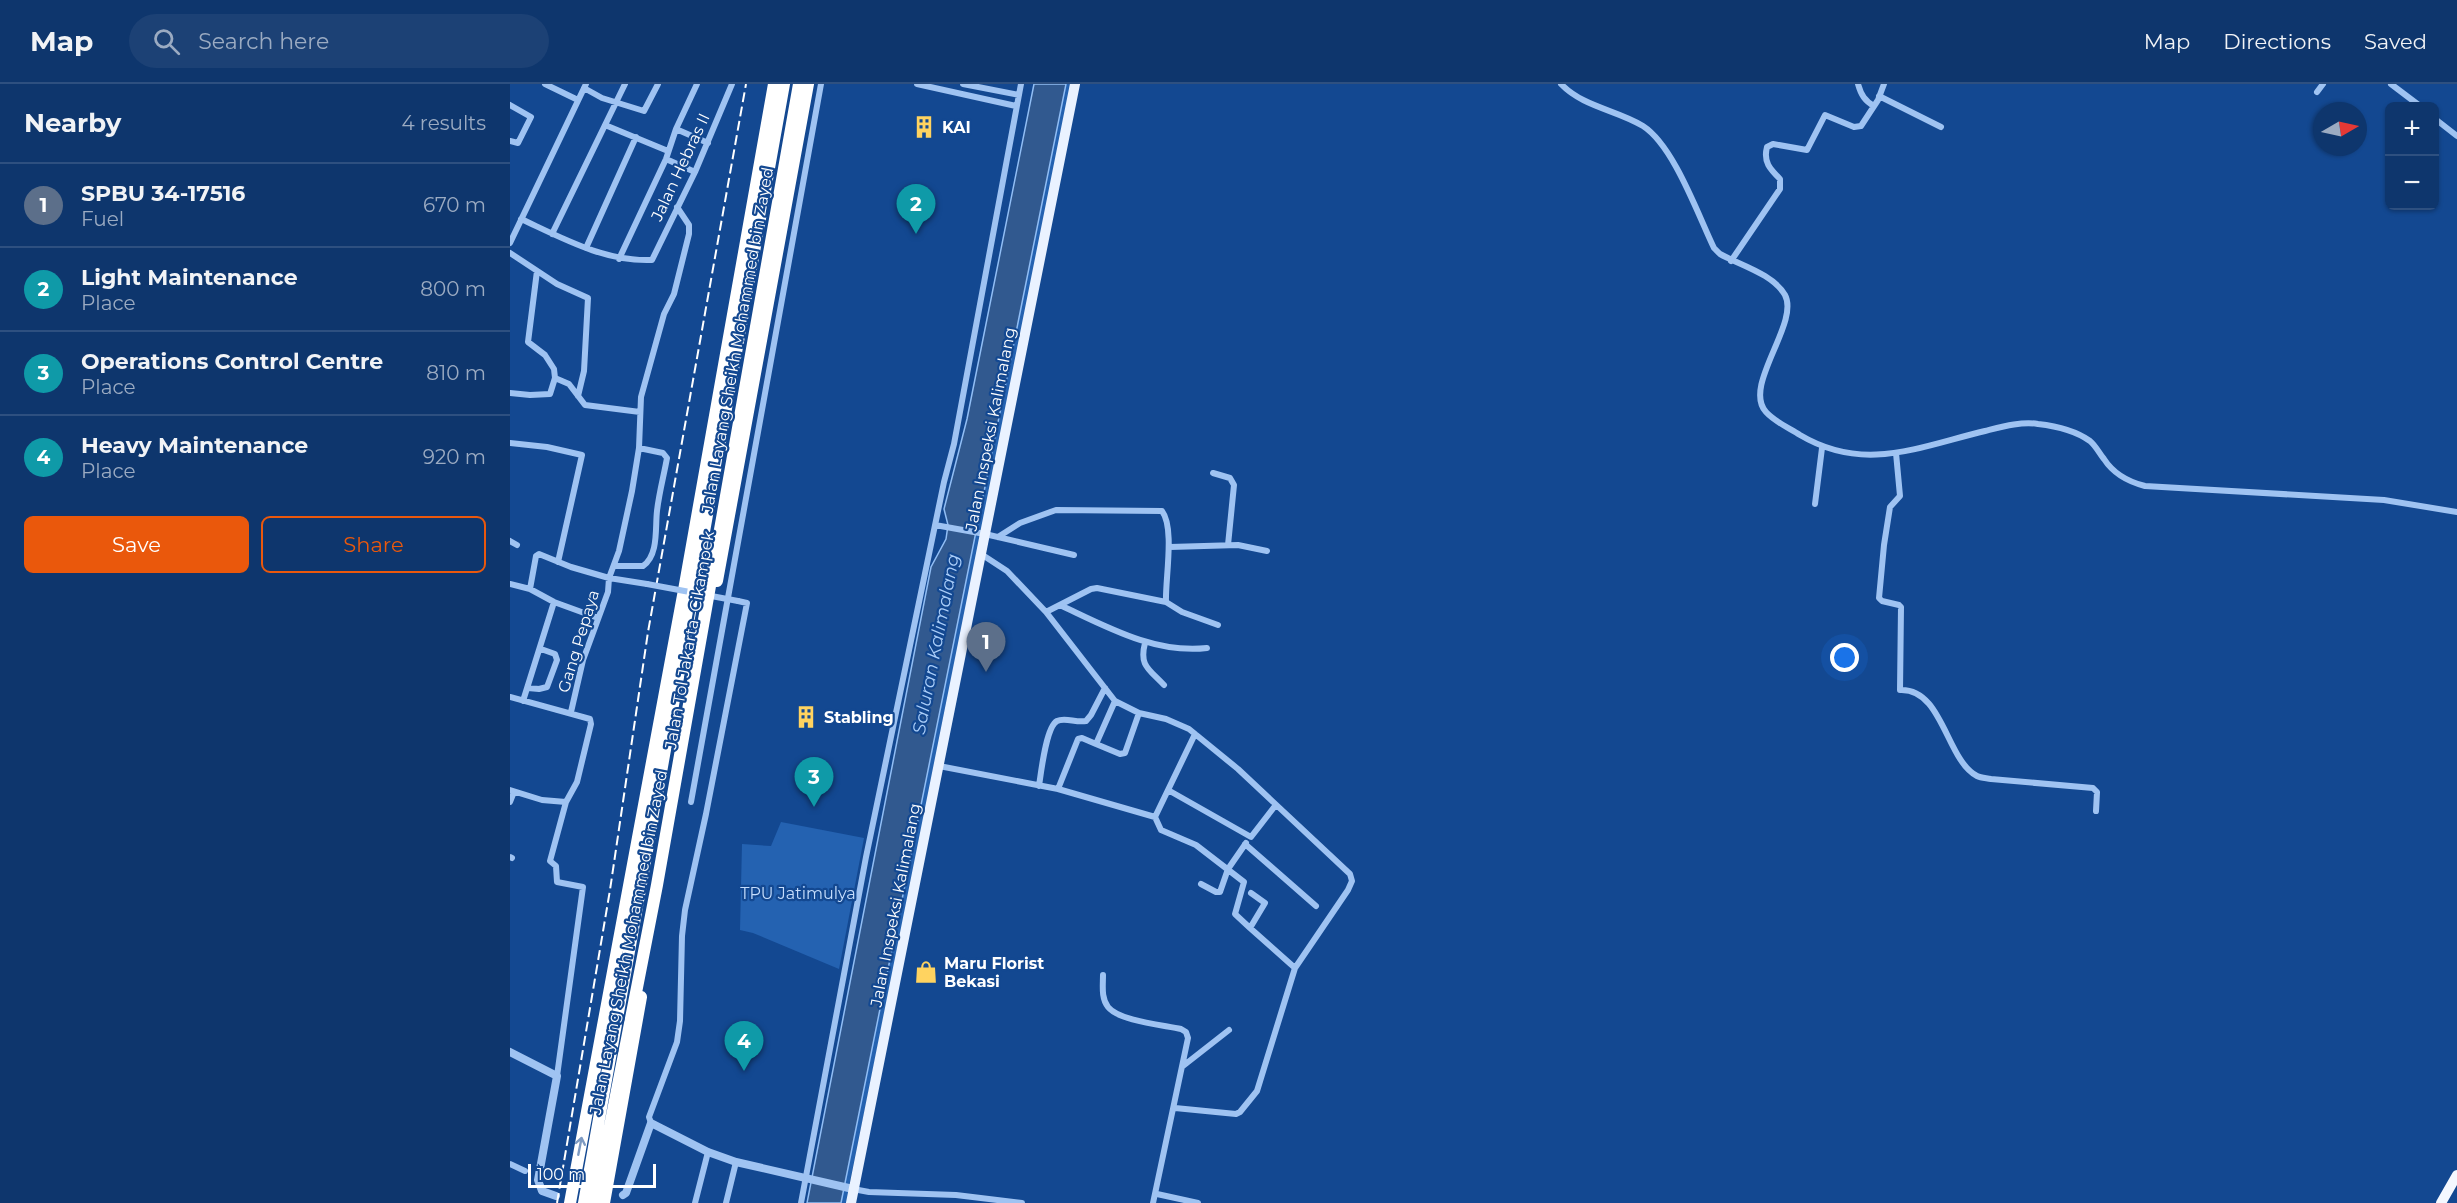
<!DOCTYPE html>
<meta charset="utf-8">
<style>
:root{--surface:#0e366d;--page:#1c4175;--text:#f1f3f6;--muted:#9babc2;--line:#2e5080;--accent:#ea580c}
body{margin:0;font-family:Montserrat,sans-serif;background:var(--page);color:var(--text)}
.controls{position:absolute;right:18px;top:18px;display:grid;overflow:hidden;border-radius:9px;box-shadow:0 2px 4px #0004}
.controls button{width:54px;height:54px;display:grid;place-items:center;padding:0;border:0;border-bottom:2px solid var(--line);background:var(--surface);color:var(--text);font:30px sans-serif}
.compass{position:absolute;left:1803px;top:18px;width:54px;height:54px;border-radius:50%;background:var(--surface);box-shadow:0 2px 4px #0004;rotate:81deg}
.scale{position:absolute;left:18px;bottom:15px;width:128px;box-sizing:border-box;padding-left:6px;border:3px solid #fff;border-top:0;font-size:16px;line-height:21px;white-space:nowrap;color:#fff;-webkit-text-stroke:4px #134891;paint-order:stroke}
.you{position:absolute;left:1335px;top:574px;width:21px;height:21px;margin:-15px;border:4px solid #fff;border-radius:50%;background:#1a73e8;box-shadow:0 0 0 9px #1a73e833}
.badge{display:grid;place-items:center;width:39px;height:39px;border-radius:50%;background:var(--accent);color:#fff;font-size:20px;font-weight:700}
.pin{position:absolute;translate:-50% -50px;filter:drop-shadow(0 2px 3px #0008)}
.pin::after{content:'';position:absolute;top:32px;width:21px;height:18px;background:inherit;clip-path:polygon(0 0,100% 0,50% 100%)}
.list{margin:0;padding:0;list-style:none}
h2{display:flex;justify-content:space-between;align-items:center;height:78px;margin:0;padding:0 24px;font-size:26px}
h2 small{font-size:20px;font-weight:400;color:var(--muted)}
.list li{display:grid;grid-template-columns:39px 1fr auto;gap:18px;align-items:center;box-sizing:border-box;height:84px;padding:0 24px;border-top:2px solid var(--line)}
.list b{display:block;font-size:22px;white-space:nowrap}
.list p{margin:0;font-size:20px;white-space:nowrap;color:var(--muted)}
.list em{font-size:20px;font-style:normal;color:var(--muted)}
.actions{display:flex;gap:12px;padding:18px 24px}
.actions a{flex:1;padding:14px 0;border:2px solid var(--accent);border-radius:9px;text-align:center;font-size:21px;color:var(--accent)}
.actions .main{background:var(--accent);color:#fff}
.icon{flex:none;width:33px;height:33px;fill:none;stroke:currentColor;stroke-width:2;stroke-linecap:round;stroke-linejoin:round}
.map{position:relative;flex:none;width:1947px;height:1119px;overflow:hidden}
header{display:flex;align-items:center;gap:36px;box-sizing:border-box;height:84px;padding:0 30px;background:var(--surface);border-bottom:2px solid var(--line)}
header strong{font-size:28px}
nav{display:flex;gap:33px;margin-inline-start:auto;font-size:21px}
.search{width:420px;height:54px;background:var(--page);display:flex;align-items:center;gap:15px;box-sizing:border-box;padding:0 21px;border-radius:33px;color:var(--muted);font-size:22px}
main{display:flex}
aside{flex:1;background:var(--surface)}
.map>svg:first-child{display:block}
.green{fill:#2462b1}
.water{fill:#31598f;stroke:#91bef5;stroke-width:1.5}
.lines{fill:none;stroke-linecap:round;stroke-linejoin:round}
.minor{stroke:#9fc3f2;stroke-width:6}
.tertiary{stroke:#9fc3f2;stroke-width:8}
.primary{stroke:#eaf2ff;stroke-width:10}
.trunk{stroke:#f4f8ff;stroke-width:10}
.motorway{stroke:#fff;stroke-width:12}
.rail{stroke:#fff;stroke-width:2;stroke-dasharray:10 4.5;stroke-linecap:butt}
.minor-bridge{stroke:#9fc3f2;stroke-width:6}
.motorway-bridge{stroke:#fff;stroke-width:12}
.oneway{stroke:#7d9ac2}
.labels{text-anchor:middle;stroke-width:4.5;stroke-linejoin:round;paint-order:stroke}
.poi-label{font-size:16px;font-weight:bold;fill:#fff;stroke:#134891;text-anchor:start}
.street-label{font-size:16px;fill:#fff;stroke:#134891}
.park-label{font-size:16px;fill:#c6defd;stroke:#134891}
.water-label{font-size:18px;font-style:italic;fill:#abcef9;stroke:#134891}
</style>
<header>
<strong>Map</strong>
<div class="search"><svg class="icon" aria-label="search" viewBox="0 0 24 24"><circle cx="10" cy="10" r="6"/><path d="M15 15l6 6"/></svg>Search here</div>
<nav><a>Map</a><a>Directions</a><a>Saved</a></nav>
</header>
<main>
<aside>
<h2>Nearby<small>4 results</small></h2>
<ul class="list">
<li><span class="badge" style="background:#5c6f8a">1</span><div><b>SPBU 34-17516</b><p>Fuel</p></div><em>670 m</em></li>
<li><span class="badge" style="background:#0f9aa8">2</span><div><b>Light Maintenance</b><p>Place</p></div><em>800 m</em></li>
<li><span class="badge" style="background:#0f9aa8">3</span><div><b>Operations Control Centre</b><p>Place</p></div><em>810 m</em></li>
<li><span class="badge" style="background:#0f9aa8">4</span><div><b>Heavy Maintenance</b><p>Place</p></div><em>920 m</em></li>
</ul>
<div class="actions"><a class="main">Save</a><a>Share</a></div>
</aside>
<div class="map">
<svg width="1947" height="1119" viewBox="0 0 1947 1119">
<rect width="100%" height="100%" fill="#134891"/>
<path class="green" d="M556,0H565L338,1107L341,1119H331Z
M271,738L354,754L329,885L243,849L230,846L232,760L261,762Z"/>
<path class="water" d="M524,0H556L331,1119H297L421,483L436,455L438,441L434,425L457,335Z"/>
<g class="lines">
<path class="minor" d="M35,0L68,16
M407,0L506,22
M453,0L509,11
M1051,0C1073,23 1107,26 1133,42C1164,62 1188,131 1204,164L1210,170C1230,181 1263,190 1275,211C1290,239 1232,302 1256,328C1265,338 1279,344 1290,351C1354,389 1408,363 1475,347C1491,343 1512,337 1528,340C1546,342 1566,347 1580,357C1586,362 1589,369 1594,375C1603,389 1619,398 1635,402L1874,416L1947,428
M1348,0C1351,11 1355,17 1364,22
M1881,0L1910,22
M74,4L92,14L134,27L148,0
M1807,8L1813,0
M1369,12L1431,43
M0,21L21,33L8,59L0,57
M1924,34L1947,52
M95,41L158,67
M166,45L198,59
M156,75L185,88
M11,135C52,154 95,178 142,176L185,88L222,0
M42,150L115,0
M0,159L76,0
M76,164L126,53
M0,169L47,200L78,214L74,287L68,312
M109,175L156,75L166,45L187,0
M1221,177L1270,105V95C1260,85 1253,78 1257,63L1263,60L1297,66L1315,31L1344,43L1351,42L1368,16L1374,0
M45,294L59,300L75,321L130,328
M0,309L20,311L40,310L45,294L44,285L35,271L18,258L27,187
M0,359L37,363L72,371L48,478
M1386,369L1390,412L1380,423L1374,461L1369,514L1372,517L1389,521L1391,523L1390,606C1433,604 1436,676 1467,692C1471,694 1476,694 1481,695L1583,704L1587,708L1586,727
M703,389L720,394L724,401L718,461
M1305,420L1312,364
M425,441L475,450L564,471
M488,453L510,439L546,426L652,427C665,444 655,496 656,518
M0,457L7,461
M660,463L728,461L757,467
M471,470L497,487L536,528L605,617L629,629L656,635L679,645L728,685L840,790L842,797L838,806L785,884L747,1007L730,1028L726,1030L665,1024
M104,482H133C149,471 145,443 147,427C149,409 154,391 157,374L153,369L129,364
M0,500L20,505L44,518L88,534
M20,505L26,472L29,470L61,483L99,494L137,500
M550,521C597,543 645,570 697,564
M536,528L581,505L587,504L656,518L672,528L708,541
M635,559C629,582 639,585 654,601
M18,604L29,605L37,603L47,576L45,570L31,565
M0,613L80,635L81,640L67,698L56,718L32,716L0,706
M13,617L44,518
M61,628L73,576L98,508L99,494L109,467L122,407L129,364L131,313L154,230L164,210L179,150V141L167,123
M586,660L610,670L615,669L629,629
M429,682L548,705L645,733L685,650
M529,702C531,689 536,643 547,637C555,633 566,639 576,637L581,631L595,604
M548,705L568,655L572,654L586,660L605,617
M658,706L741,753L765,722
M0,718L4,708
M181,718L311,0
M645,733L651,746L686,761L734,798L725,830L740,844L755,819L741,809
M735,760L806,822
M0,773L2,774
M691,800L706,808H710L718,785L736,759
M740,844L785,884
M593,891C593,902 591,914 598,923C609,937 653,941 671,945L676,948L678,954L643,1119
M673,982L719,946
M47,992L73,803L47,798L46,782L40,777L56,718
M141,1039L139,1033L167,958L170,937L172,852L175,826L196,730L237,519L228,517
M0,1080L15,1087
M343,1105L359,1108L446,1111L512,1119
M647,1110L688,1119
M185,1119L198,1068
M216,1119L226,1078
M291,1119L356,773L434,398L444,360L511,0"/>
<path class="tertiary" d="M0,968L47,992L28,1096L32,1107L46,1112
M113,1111L116,1109L141,1039L198,1068L226,1078L343,1105"/>
<path class="primary" d="M341,1119L565,0"/>
<path class="trunk" d="M1931,1119L1947,1091"/>
<path class="motorway" d="M207,497L298,0
M60,1119L174,506L264,0
M94,1119L131,913"/>
<path class="rail" d="M47,1119L100,806L138,548L236,0"/>
<path class="minor-bridge" d="M137,500L228,517"/>
<path class="motorway-bridge" d="M74,1119L274,0
M85,1119L147,801L289,0"/>
</g>
<defs><path id="oneway-shaft" d="M-6 0H5M1.5-3L5.5 0L1.5 3" fill="none" stroke-width="1.6" stroke-linecap="round" stroke-linejoin="round" transform="scale(1.5)"/></defs>
<use class="oneway" href="#oneway-shaft" transform="translate(70 1062) rotate(-79)"/>
<defs>
<g id="building-bare" transform="scale(1.8)"><path d="M-4-6H4V6H1V3H-1V6H-4ZM-2.5-4.3h1.7v1.8h-1.7ZM.8-4.3h1.7v1.8H.8ZM-2.5-1h1.7V.8h-1.7ZM.8-1h1.7V.8H.8Z" fill="#ffd360" stroke="#134891" stroke-width="2.5" paint-order="stroke"/></g>
<g id="shop-bare" transform="scale(1.8)"><path d="M-5-2.5h2.3a2.7 3.5 0 0 1 5.4 0H5L5.5 6h-11ZM-1.5-2.5h3a1.5 2.3 0 0 0-3 0Z" fill="#ffd360" stroke="#134891" stroke-width="2.5" paint-order="stroke"/></g>
</defs>
<g fill-rule="evenodd">
<use href="#building-bare" x="414" y="43"/>
<use href="#building-bare" x="296" y="633"/>
<use href="#shop-bare" x="416" y="888"/>
</g>
<g class="labels">
<g class="poi-label">
<text x="432" y="49">KAI</text>
<text x="314" y="639">Stabling</text>
<text x="434" y="885">Maru Florist<tspan x="434" dy="18">Bekasi</tspan></text>
</g>
<g class="street-label">
<text transform="translate(170 83) rotate(-65)" y="6">Jalan Hebras II</text>
<text transform="translate(227 256) rotate(-80)" y="6">Jalan Layang Sheikh Mohammed bin Zayed</text>
<text transform="translate(480 345) rotate(-79)" y="6">Jalan Inspeksi Kalimalang</text>
<text transform="translate(179 556) rotate(-80)" y="6">Jalan Tol Jakarta–Cikampek</text>
<text transform="translate(68 557) rotate(-73)" y="6">Gang Pepaya</text>
<text transform="translate(385 821) rotate(-79)" y="6">Jalan Inspeksi Kalimalang</text>
<text transform="translate(118 858) rotate(-79)" y="6">Jalan Layang Sheikh Mohammed bin Zayed</text>
</g>
<g class="park-label">
<text x="288" y="815">TPU Jatimulya</text>
</g>
<g class="water-label">
<text transform="translate(426 560) rotate(-79)" y="6">Saluran Kalimalang</text>
</g>
</g>
</svg>
<div class="controls">
<button>+</button>
<button>−</button>
</div>
<svg class="compass" viewBox="-18 -18 36 36"><path d="M0-13l5 13h-10z" fill="#e53935"/><path d="M0 13l5-13h-10z" fill="#9babc2"/></svg>
<div class="scale">100 m</div>
<div class="you"></div>
<div class="pin badge" style="left:476px;top:588px;background:#5c6f8a">1</div>
<div class="pin badge" style="left:406px;top:150px;background:#0f9aa8">2</div>
<div class="pin badge" style="left:304px;top:723px;background:#0f9aa8">3</div>
<div class="pin badge" style="left:234px;top:987px;background:#0f9aa8">4</div>
</div>
</main>
